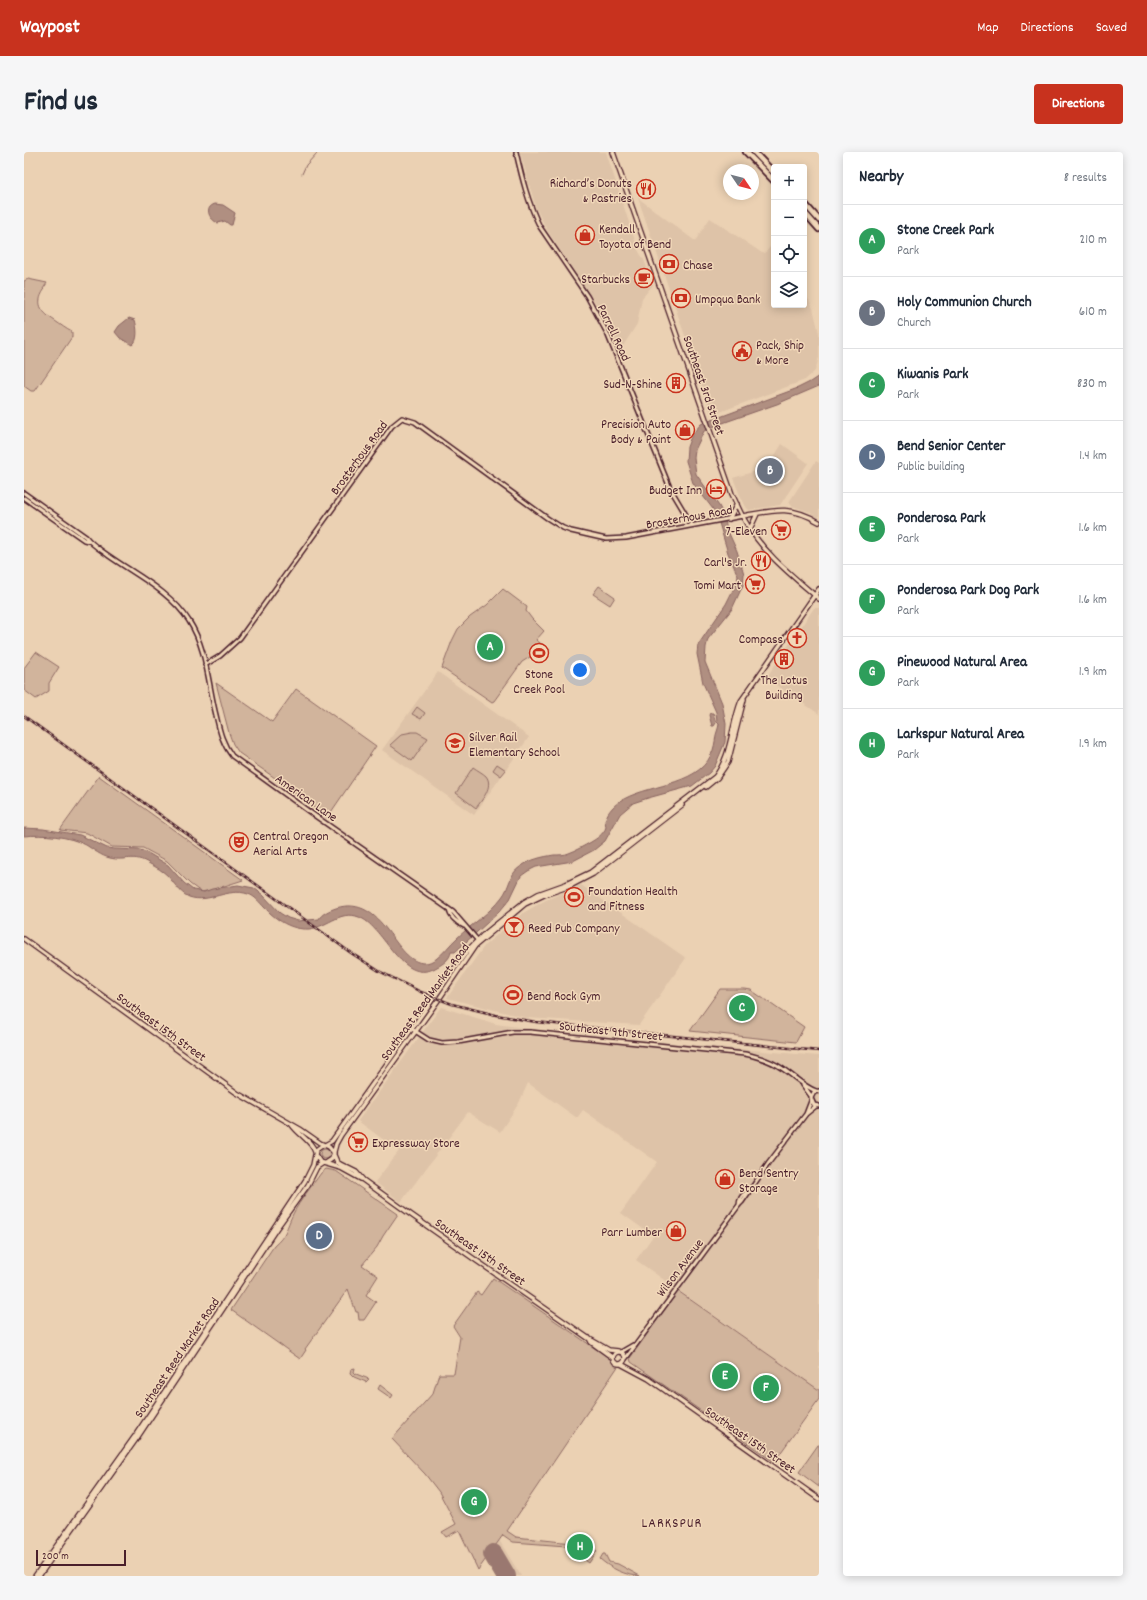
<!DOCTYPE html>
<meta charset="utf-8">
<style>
:root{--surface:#fff;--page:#f6f6f7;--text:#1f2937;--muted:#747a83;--line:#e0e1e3;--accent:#c8321e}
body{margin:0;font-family:Dekko,sans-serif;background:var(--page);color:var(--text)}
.controls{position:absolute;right:12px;top:12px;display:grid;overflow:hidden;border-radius:4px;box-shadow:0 2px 10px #0003}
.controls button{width:36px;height:36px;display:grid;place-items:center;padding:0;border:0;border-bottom:1px solid var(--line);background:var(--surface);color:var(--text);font:20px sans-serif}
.compass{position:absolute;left:699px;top:12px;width:36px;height:36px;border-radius:50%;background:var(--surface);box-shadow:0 2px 10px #0003;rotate:125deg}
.scale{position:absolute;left:12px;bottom:10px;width:90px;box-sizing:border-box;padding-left:4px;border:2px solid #4a1f2b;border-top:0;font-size:11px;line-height:14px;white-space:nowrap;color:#4a1f2b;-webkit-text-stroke:3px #f2d8b9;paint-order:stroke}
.you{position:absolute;left:556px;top:518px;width:14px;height:14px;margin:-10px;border:3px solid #fff;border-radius:50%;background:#1a73e8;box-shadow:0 0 0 6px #1a73e833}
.badge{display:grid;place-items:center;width:26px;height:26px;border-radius:50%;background:var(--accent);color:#fff;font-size:13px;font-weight:700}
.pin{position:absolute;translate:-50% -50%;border:2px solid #fff;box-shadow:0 1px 4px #0006}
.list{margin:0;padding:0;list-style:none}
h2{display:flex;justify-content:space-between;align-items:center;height:52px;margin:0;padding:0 16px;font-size:17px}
h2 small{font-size:13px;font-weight:400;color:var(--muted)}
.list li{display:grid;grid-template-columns:26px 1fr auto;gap:12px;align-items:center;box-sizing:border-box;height:72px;padding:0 16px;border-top:1px solid var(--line)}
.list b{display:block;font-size:15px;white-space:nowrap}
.list p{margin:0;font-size:13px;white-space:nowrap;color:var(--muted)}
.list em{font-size:13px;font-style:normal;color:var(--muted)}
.icon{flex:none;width:22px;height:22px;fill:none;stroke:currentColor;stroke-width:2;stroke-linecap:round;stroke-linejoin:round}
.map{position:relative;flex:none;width:795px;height:1424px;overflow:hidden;border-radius:4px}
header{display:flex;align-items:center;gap:24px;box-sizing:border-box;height:56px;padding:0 20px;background:var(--accent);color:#fff}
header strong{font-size:19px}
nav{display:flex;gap:22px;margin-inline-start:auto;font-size:14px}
.intro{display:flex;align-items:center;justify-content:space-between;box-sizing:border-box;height:96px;padding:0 24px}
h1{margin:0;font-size:28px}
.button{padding:10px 18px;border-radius:4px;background:var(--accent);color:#fff;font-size:14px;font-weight:700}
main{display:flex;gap:24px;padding:0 24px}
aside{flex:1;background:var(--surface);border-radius:4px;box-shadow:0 2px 10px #0003}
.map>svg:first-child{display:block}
.built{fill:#dec3a8}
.green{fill:#d1b49c;stroke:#8e6a64}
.water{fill:#b08f81;stroke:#87625f}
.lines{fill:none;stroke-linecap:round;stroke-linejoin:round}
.stream{stroke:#87625f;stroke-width:1}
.runway{stroke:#9a786f;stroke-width:20}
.minor-casing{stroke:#4a1f2b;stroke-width:6}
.major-casing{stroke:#4a1f2b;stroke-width:6}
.highway-casing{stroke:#4a1f2b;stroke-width:8}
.minor{stroke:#f2d8b9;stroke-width:3}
.major{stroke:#f2d8b9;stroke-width:3.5}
.highway{stroke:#f2d8b9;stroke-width:4.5}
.rail-casing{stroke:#4a1f2b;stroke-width:2.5}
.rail{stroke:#f2d8b9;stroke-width:1;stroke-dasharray:3;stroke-linecap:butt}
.labels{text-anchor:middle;stroke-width:3;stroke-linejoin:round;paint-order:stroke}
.poi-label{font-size:13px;fill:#4a1f2b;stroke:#f2d8b9;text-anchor:start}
.street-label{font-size:13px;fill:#4a1f2b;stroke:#f2d8b9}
.neighbourhood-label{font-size:14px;letter-spacing:1px;fill:#4a1f2b;stroke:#f2d8b9}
</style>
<header>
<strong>Waypost</strong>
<nav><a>Map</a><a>Directions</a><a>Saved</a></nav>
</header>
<div class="intro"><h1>Find us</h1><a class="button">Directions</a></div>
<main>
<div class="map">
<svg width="795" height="1424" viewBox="0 0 795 1424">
<rect width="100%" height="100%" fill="#ebd1b3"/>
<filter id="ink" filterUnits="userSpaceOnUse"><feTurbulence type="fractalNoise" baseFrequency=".025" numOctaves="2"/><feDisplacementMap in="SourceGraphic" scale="8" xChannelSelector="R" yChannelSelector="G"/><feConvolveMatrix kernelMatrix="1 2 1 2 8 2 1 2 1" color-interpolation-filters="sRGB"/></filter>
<g filter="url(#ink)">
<path class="built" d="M496,0H582L614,98L620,108L629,133L618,146L613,172L599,194H594L583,170L575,156L523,78L512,56Z
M614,46L671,89L686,66L738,101H741L746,95L750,98V153H780V139L789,156L795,181V205L791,219L781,228L688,263Z
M758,292L784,311L756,353L725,358L720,353L709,326L738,317L741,319Z
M792,309L795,311V366L783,359L768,354L765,350Z
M790,456H795V562L742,526Z
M414,520L505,585L450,663L358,598Z
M557,733L662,806L615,873L503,866L423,846L461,793L499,761L522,748Z
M417,855L472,872L535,881L795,904V1238L612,1108L629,1084L597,1061L633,1010L559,958L553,966L504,931L495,951L476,980L444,960L377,1050L351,1030L375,999L334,969Z
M475,1388L497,1424H475L463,1405Z"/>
<path class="green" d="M4,127L23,131L19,137L20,138C10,153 19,161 31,169C37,173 42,177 48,180V185L11,239H7L0,234V129Z
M575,434L591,445L586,453L569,442Z
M479,437L503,455L502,459L508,467L520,479L512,488L526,498L519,508L506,505L498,510L470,549L468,550L418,516L428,489L434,477L446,465L463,453Z
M12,500L35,515L25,531V539L12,547L0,538V516Z
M192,531L248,570L272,537L352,594L303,666L264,635L215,601L209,592L205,581Z
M393,555L401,561L397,567L388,562Z
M388,580H393L404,586L388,609L366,593L378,582Z
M473,612L482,618L477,624L469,618Z
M449,615C453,618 459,621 462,624C470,634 458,648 452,656L432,641Z
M75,624L219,728L188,738L177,740L166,732L143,709L119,696L88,695L63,681L36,678Z
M696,837H721L727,838L780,875L772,890L666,879Z
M296 1002a5 5 0 1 1 10 0a5 5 0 1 1-10 0Z
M302,1017L312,1019L374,1062L359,1084L353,1095L338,1113L354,1124L342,1143L352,1150L340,1168H335L334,1160H332L324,1137L281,1197L282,1198L276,1207L207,1158L250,1094C263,1083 262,1076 269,1062C276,1048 288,1034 297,1021Z
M469,1126L595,1213L483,1379L492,1385L566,1393L573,1399L565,1411L542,1394L489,1390L479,1383L454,1418L435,1378L422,1385L418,1380L432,1372L415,1340L401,1322L368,1287L409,1241L415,1222H430L436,1185L429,1174L453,1140L457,1143Z
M654,1139L795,1238V1247L750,1310L607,1210L606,1206Z
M331,1216L330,1220L332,1222L345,1227L342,1230L330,1225L326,1221L327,1217Z
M356,1233L369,1243L367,1246L354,1237Z
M794,1293H795V1335L775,1320Z
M579,1402H581L585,1410L594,1412L616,1424C602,1424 586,1416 576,1407Z"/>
<path class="water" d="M191,52L199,53L211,61L208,73H206L201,69L194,71C186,68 179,56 191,52Z
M105,166L111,168C113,175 115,189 108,193L96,186L91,180L95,174Z
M795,224V234L753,252L693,273L680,279L671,298L670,306L672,322L695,354L700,364L703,377L713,399L720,422L719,433L708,457L684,487L682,495L681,510L698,551L702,572L701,590L691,614L685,621L668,634L624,646L609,651L596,662L581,689L570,698L549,709L512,715L504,719L497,724L486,747L475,760L431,800H427C426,807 419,812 413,815C380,835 362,780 339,767C318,755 305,775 285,777C267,778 252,768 240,755C236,751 231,744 224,742C204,735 185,752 165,745C156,741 150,731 144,724C139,719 132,715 126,712C109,701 102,710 86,706C77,704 70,698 62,693C45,684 19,682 0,684V676L19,677L56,683L83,696L90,697L116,698L124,701L144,713L160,731L169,738L180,740L188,737L214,733L230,736L239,743L256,761L264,766L274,769L295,767C297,762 306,758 312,756C361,741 370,812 401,811C405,811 408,809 412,807C420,801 426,792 433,786C448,772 466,761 478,745C486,735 485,722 496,715C507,707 518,705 530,703C535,703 541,703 545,701C553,698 560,694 567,690C572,687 580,682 582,675C582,673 581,671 581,669C583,661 588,655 595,650C621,632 672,635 687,603C690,597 691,590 692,583C693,579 695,575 695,571L693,569L692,560L679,531L673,502L674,493L702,452L713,430L714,424L704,401L692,361L669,331L662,309L663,295L666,287L669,281L677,272L774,236L786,230Z
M689,561L692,571L690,574H688L685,563L686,561Z"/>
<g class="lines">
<path class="stream" d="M278,22L282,13L294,0"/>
<path class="runway" d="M469,1402L482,1424"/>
<g class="minor-casing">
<path id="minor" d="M492,0C498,26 504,51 516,75L563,144L583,181L646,336L668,373
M0,341L62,385C68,393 77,398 85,404C112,423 147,440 165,469C182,495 184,529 191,559C195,575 197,590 208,604L287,661L429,760L455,790
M0,346L60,388L64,389
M181,513L196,504L216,486L368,274L378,266L391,270L523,366L539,376L547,379L582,387L602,386L719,364
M425,758C426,765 434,771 440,774
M388,877L405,888L418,891L434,890L489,880H506L721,902C735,905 748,909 759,917C770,924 779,934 792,939
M779,933L787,944
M795,939L790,940L787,946L790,953L795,954
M782,962L787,949
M715,1053C715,1047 718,1043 723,1040
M597,1200L609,1193
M602,1206L715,1053L718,1050L744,1012L782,962L792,954"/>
</g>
<g class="major-casing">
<path id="major" d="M589,0L708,342C713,352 717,363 723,372C740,402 770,425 795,447
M719,364C750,358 767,353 795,370
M705,367L713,352
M726,377L733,362
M682,635L693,626L704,610L720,547
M0,787L213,941L276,977L296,991L305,995L310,1001
M268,973C275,983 288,989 291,1000
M301,993L308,989L443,799L459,783L500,750L514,742L542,732L567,720L691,625C708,603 707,574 717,549L795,437
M310,1003L313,1010L316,1012L332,1020L339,1028L386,1062L453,1109L564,1186L585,1198L594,1199
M292,1004L296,1010L317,1016L337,1027
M302,1011L308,1007L312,992L317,983L415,847L451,794L501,752L520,743L546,734L569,722L658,653
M565,1186L567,1190L589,1206
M589 1206a6 6 0 1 1 12 0a6 6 0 1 1-12 0Z
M597,1212L625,1227L795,1347
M11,1424L111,1284L281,1029L289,1013L292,998L299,993
M15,1424L113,1286L252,1077L284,1033L293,1015L299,1011"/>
</g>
<g class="highway-casing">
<path id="highway" d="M722,0L750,29
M730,0L750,21
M780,51L795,68
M780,60L795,77"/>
</g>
<use href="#minor" class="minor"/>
<use href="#major" class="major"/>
<use href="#highway" class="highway"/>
<g class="rail-casing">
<path id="rail" d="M0,564L327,801L355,819L397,840L428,852L472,863L512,870L795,899"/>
</g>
<use href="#rail" class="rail"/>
</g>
</g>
<defs>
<g id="restaurant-ring" transform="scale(1)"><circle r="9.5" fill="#f2d8b9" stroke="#c8321e" stroke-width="1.5"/><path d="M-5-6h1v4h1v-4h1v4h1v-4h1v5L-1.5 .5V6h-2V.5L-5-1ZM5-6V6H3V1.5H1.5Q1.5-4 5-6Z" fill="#c8321e"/></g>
<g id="shop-ring" transform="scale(1)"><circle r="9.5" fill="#f2d8b9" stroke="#c8321e" stroke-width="1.5"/><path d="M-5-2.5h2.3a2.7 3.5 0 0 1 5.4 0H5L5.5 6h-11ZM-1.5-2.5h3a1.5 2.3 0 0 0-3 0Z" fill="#c8321e"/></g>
<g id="bank-ring" transform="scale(1)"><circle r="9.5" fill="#f2d8b9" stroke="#c8321e" stroke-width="1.5"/><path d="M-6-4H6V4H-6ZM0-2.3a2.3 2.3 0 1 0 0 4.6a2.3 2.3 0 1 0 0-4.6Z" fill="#c8321e"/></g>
<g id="cafe-ring" transform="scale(1)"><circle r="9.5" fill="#f2d8b9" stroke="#c8321e" stroke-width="1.5"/><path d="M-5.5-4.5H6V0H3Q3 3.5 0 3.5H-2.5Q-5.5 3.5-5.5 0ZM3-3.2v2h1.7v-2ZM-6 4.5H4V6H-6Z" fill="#c8321e"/></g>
<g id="civic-ring" transform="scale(1)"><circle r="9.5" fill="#f2d8b9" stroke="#c8321e" stroke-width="1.5"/><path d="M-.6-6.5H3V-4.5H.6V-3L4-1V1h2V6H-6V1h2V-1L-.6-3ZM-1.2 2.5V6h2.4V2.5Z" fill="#c8321e"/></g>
<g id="building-ring" transform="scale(1)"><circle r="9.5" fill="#f2d8b9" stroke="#c8321e" stroke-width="1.5"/><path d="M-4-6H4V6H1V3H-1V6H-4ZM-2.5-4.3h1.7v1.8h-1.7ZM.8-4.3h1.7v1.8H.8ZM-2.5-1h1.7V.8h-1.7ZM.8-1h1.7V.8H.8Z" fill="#c8321e"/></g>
<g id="hotel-ring" transform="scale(1)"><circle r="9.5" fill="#f2d8b9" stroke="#c8321e" stroke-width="1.5"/><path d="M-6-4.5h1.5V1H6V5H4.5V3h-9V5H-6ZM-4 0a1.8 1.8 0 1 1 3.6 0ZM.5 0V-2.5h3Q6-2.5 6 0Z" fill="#c8321e"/></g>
<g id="supermarket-ring" transform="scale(1)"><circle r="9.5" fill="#f2d8b9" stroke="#c8321e" stroke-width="1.5"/><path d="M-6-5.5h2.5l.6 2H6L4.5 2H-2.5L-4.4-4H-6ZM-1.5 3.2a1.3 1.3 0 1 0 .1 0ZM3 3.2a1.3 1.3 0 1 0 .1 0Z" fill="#c8321e"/></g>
<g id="church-ring" transform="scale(1)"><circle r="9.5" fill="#f2d8b9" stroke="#c8321e" stroke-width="1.5"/><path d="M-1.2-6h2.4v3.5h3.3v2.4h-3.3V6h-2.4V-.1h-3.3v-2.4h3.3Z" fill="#c8321e"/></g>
<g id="stadium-ring" transform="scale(1)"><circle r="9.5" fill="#f2d8b9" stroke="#c8321e" stroke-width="1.5"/><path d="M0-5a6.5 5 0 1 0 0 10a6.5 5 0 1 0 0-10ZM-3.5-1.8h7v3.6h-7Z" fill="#c8321e"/></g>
<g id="school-ring" transform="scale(1)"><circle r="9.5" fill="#f2d8b9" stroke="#c8321e" stroke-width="1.5"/><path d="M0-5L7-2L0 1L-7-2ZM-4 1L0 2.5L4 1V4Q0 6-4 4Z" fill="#c8321e"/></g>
<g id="theatre-ring" transform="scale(1)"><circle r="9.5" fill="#f2d8b9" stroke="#c8321e" stroke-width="1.5"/><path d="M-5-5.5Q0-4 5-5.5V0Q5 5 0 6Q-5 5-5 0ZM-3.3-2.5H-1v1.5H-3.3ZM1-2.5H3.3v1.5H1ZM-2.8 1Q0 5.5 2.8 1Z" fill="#c8321e"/></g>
<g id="bar-ring" transform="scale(1)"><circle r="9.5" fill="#f2d8b9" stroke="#c8321e" stroke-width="1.5"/><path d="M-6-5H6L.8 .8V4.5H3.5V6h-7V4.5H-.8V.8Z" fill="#c8321e"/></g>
</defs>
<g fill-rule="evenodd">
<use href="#restaurant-ring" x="622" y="37"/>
<use href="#shop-ring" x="561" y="83"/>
<use href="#bank-ring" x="645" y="112"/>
<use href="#cafe-ring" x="620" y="126"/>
<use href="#bank-ring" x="657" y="146"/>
<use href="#civic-ring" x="718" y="199"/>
<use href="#building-ring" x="652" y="231"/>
<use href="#shop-ring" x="661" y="278"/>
<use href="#hotel-ring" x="692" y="337"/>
<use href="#supermarket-ring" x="757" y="378"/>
<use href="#restaurant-ring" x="737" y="409"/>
<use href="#supermarket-ring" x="731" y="432"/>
<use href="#church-ring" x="773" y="486"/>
<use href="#stadium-ring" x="515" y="501"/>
<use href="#building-ring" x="760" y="507"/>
<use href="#school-ring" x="431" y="591"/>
<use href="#theatre-ring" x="215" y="690"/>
<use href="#stadium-ring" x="550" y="745"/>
<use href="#bar-ring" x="490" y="775"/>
<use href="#stadium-ring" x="489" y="843"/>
<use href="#supermarket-ring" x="334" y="990"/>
<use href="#shop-ring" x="701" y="1027"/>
<use href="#shop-ring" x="652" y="1079"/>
</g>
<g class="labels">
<g class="poi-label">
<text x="608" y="35" text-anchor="end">Richard’s Donuts<tspan x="608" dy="15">&amp; Pastries</tspan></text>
<text x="575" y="81">Kendall<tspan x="575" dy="15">Toyota of Bend</tspan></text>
<text x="659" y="117">Chase</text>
<text x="606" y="131" text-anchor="end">Starbucks</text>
<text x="671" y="151">Umpqua Bank</text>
<text x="732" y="197">Pack, Ship<tspan x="732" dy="15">&amp; More</tspan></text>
<text x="638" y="236" text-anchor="end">Sud-N-Shine</text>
<text x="647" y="276" text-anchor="end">Precision Auto<tspan x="647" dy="15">Body &amp; Paint</tspan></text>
<text x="678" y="342" text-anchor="end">Budget Inn</text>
<text x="743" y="383" text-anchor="end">7-Eleven</text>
<text x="723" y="414" text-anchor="end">Carl's Jr.</text>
<text x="717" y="437" text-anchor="end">Tomi Mart</text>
<text x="759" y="491" text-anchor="end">Compass</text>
<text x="515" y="526" text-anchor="middle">Stone<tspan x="515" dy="15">Creek Pool</tspan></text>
<text x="760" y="532" text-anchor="middle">The Lotus<tspan x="760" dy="15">Building</tspan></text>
<text x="445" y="589">Silver Rail<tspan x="445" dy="15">Elementary School</tspan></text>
<text x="229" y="688">Central Oregon<tspan x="229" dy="15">Aerial Arts</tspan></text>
<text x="564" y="743">Foundation Health<tspan x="564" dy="15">and Fitness</tspan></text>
<text x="504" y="780">Reed Pub Company</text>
<text x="503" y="848">Bend Rock Gym</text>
<text x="348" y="995">Expressway Store</text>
<text x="715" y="1025">Bend Sentry<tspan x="715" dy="15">Storage</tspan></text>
<text x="638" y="1084" text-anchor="end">Parr Lumber</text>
</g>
<g class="street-label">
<text transform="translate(591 180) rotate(65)" y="5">Parrell Road</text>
<text transform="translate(681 233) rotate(71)" y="5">Southeast 3rd Street</text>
<text transform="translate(334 305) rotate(-54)" y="5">Brosterhous Road</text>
<text transform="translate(665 364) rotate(-10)" y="5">Brosterhous Road</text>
<text transform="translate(283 645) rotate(35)" y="5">American Lane</text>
<text transform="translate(400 849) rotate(-54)" y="5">Southeast Reed Market Road</text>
<text transform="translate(138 874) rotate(36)" y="5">Southeast 15th Street</text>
<text transform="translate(587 878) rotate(6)" y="5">Southeast 9th Street</text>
<text transform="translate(457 1099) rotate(35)" y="5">Southeast 15th Street</text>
<text transform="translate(655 1115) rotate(-53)" y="5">Wilson Avenue</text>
<text transform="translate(152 1205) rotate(-56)" y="5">Southeast Reed Market Road</text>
<text transform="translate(727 1287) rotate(35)" y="5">Southeast 15th Street</text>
</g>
<g class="neighbourhood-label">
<text x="648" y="1375">LARKSPUR</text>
</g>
</g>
</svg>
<div class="controls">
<button>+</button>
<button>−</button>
<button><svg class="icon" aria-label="locate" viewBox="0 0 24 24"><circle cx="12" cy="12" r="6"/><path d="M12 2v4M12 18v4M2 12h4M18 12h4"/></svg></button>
<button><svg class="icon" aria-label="layers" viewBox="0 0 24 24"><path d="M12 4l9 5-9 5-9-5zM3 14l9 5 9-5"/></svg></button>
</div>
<svg class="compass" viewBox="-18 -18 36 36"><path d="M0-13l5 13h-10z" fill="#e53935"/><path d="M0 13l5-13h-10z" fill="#747a83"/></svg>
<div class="scale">200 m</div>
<div class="you"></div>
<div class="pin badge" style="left:466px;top:495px;background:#2e9e5b">A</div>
<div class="pin badge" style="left:746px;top:319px;background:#6b7280">B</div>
<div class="pin badge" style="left:718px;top:856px;background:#2e9e5b">C</div>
<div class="pin badge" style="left:295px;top:1084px;background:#5c6f8a">D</div>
<div class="pin badge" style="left:701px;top:1224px;background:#2e9e5b">E</div>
<div class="pin badge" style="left:742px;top:1236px;background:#2e9e5b">F</div>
<div class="pin badge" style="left:450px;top:1350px;background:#2e9e5b">G</div>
<div class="pin badge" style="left:556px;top:1395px;background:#2e9e5b">H</div>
</div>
<aside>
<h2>Nearby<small>8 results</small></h2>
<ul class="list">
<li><span class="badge" style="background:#2e9e5b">A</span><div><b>Stone Creek Park</b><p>Park</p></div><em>210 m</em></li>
<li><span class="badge" style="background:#6b7280">B</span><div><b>Holy Communion Church</b><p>Church</p></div><em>610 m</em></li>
<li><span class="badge" style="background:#2e9e5b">C</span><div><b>Kiwanis Park</b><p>Park</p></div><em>830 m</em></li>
<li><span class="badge" style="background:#5c6f8a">D</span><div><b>Bend Senior Center</b><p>Public building</p></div><em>1.4 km</em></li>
<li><span class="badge" style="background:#2e9e5b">E</span><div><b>Ponderosa Park</b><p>Park</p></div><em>1.6 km</em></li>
<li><span class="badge" style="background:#2e9e5b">F</span><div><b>Ponderosa Park Dog Park</b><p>Park</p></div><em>1.6 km</em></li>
<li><span class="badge" style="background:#2e9e5b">G</span><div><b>Pinewood Natural Area</b><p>Park</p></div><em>1.9 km</em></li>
<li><span class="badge" style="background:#2e9e5b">H</span><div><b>Larkspur Natural Area</b><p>Park</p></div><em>1.9 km</em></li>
</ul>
</aside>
</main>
